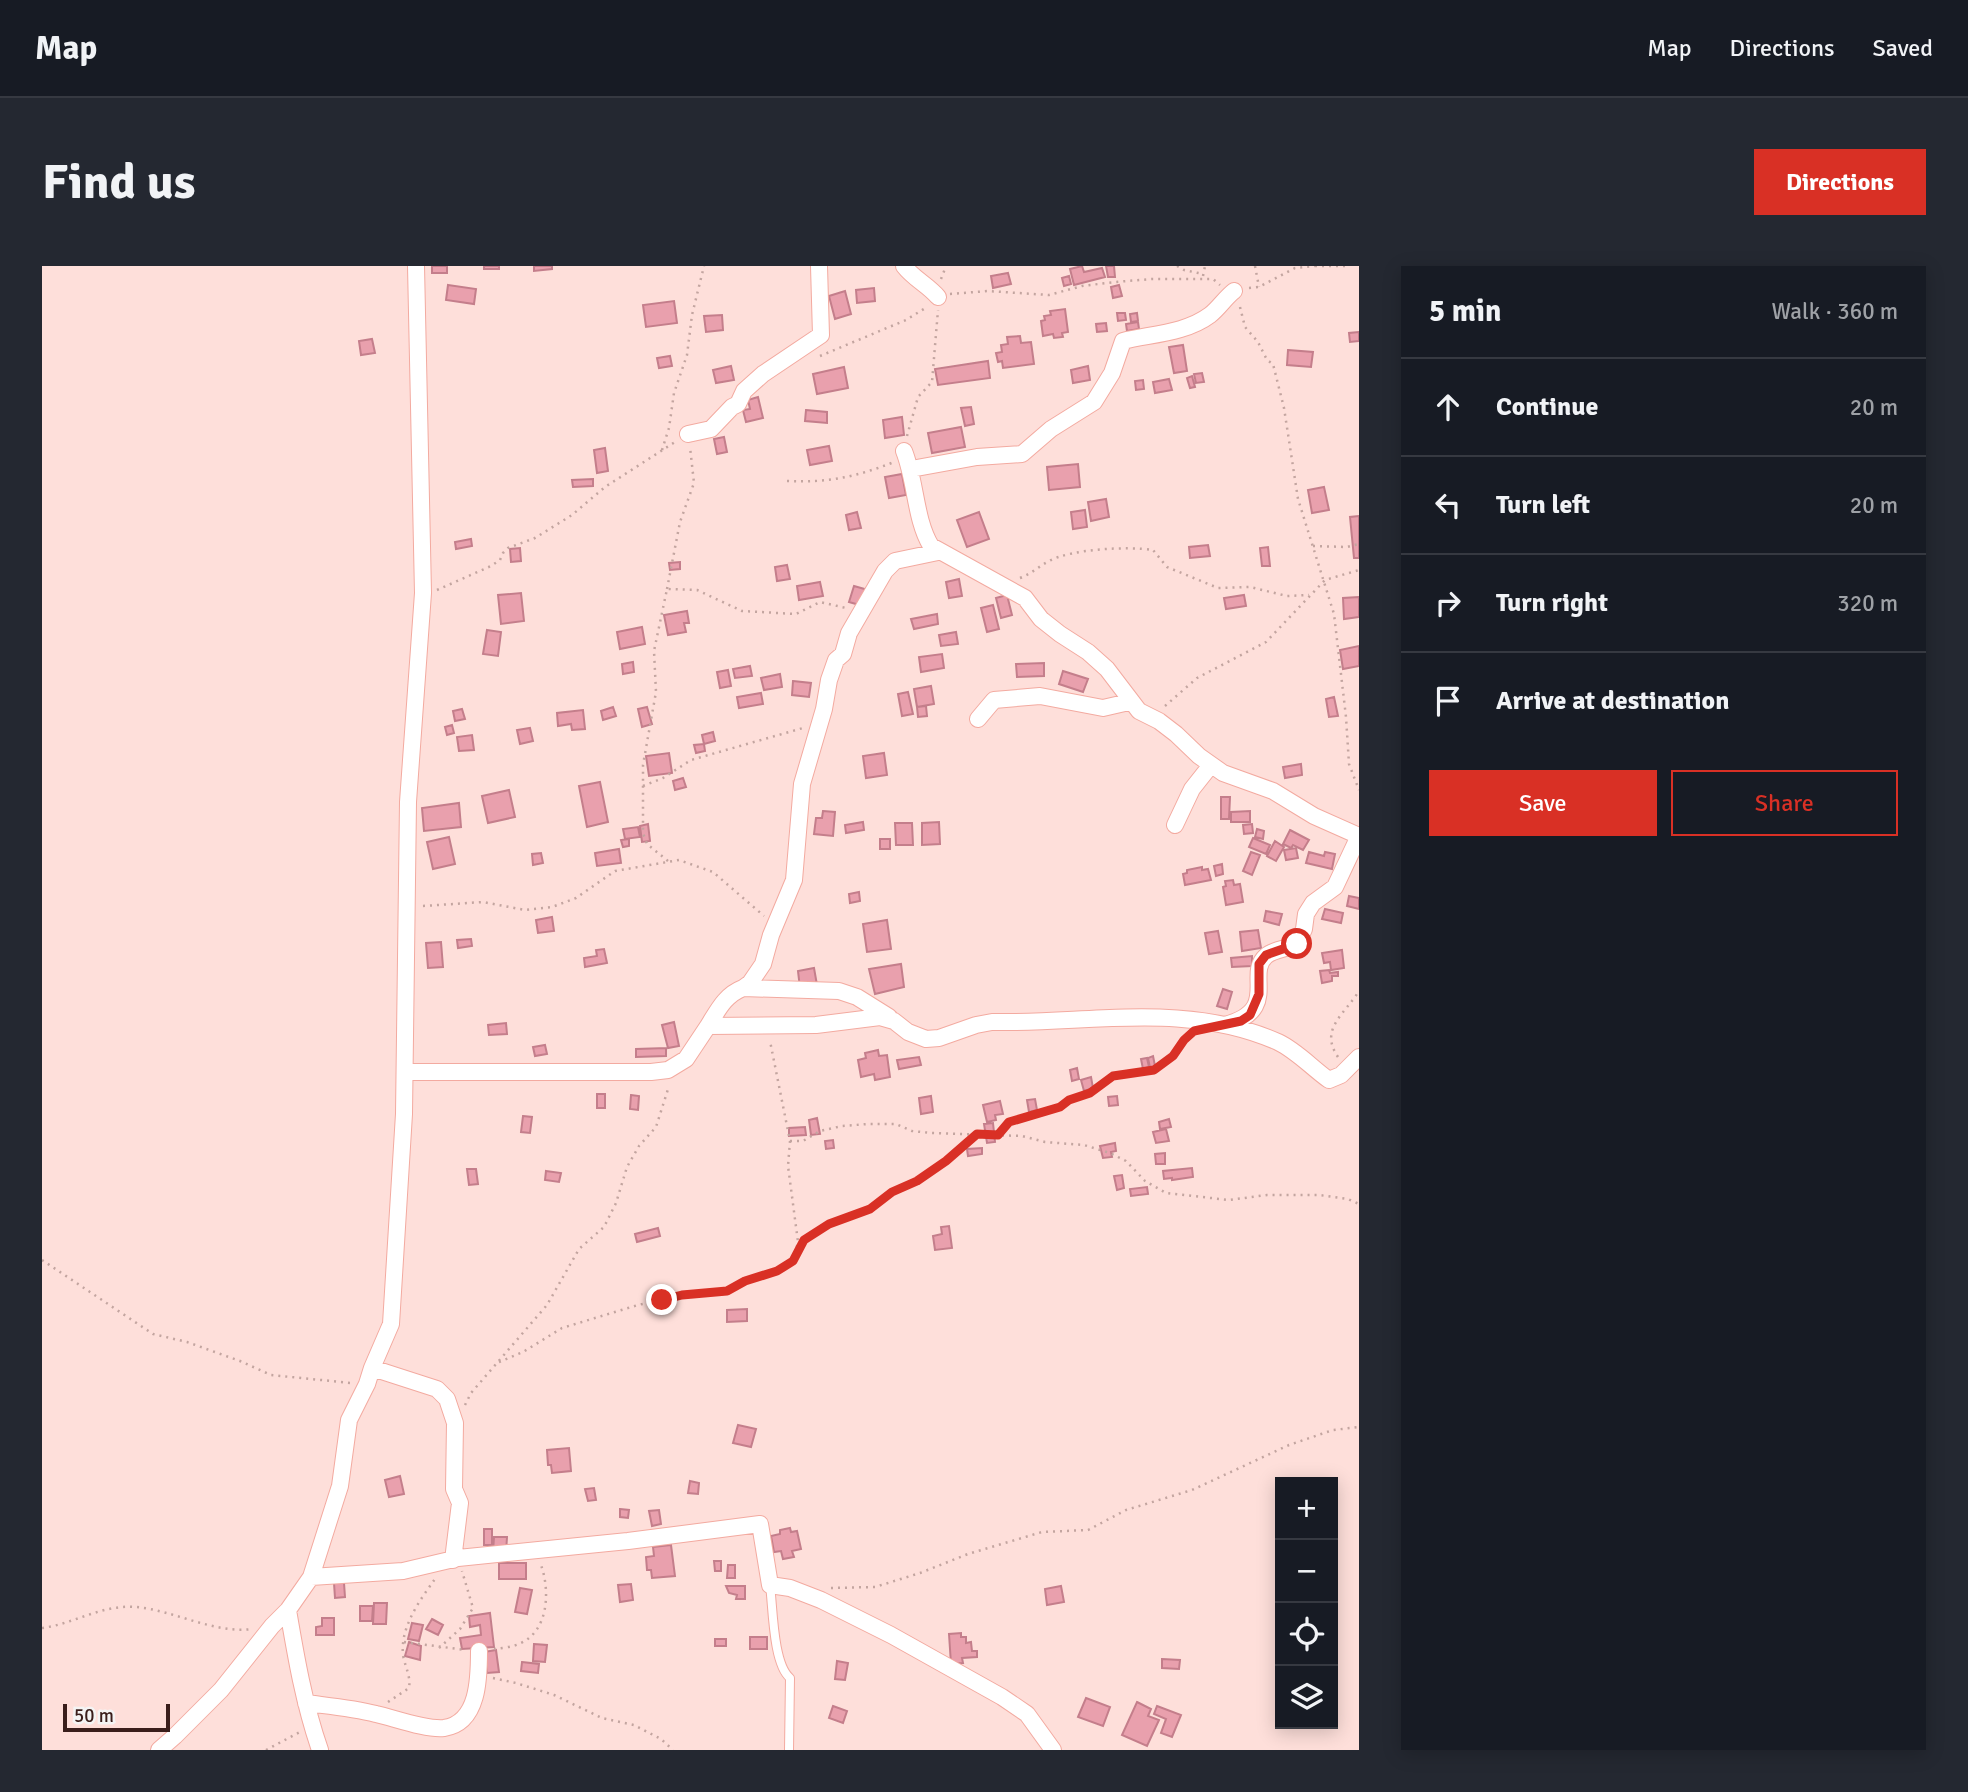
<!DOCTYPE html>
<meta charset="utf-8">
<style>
:root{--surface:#171b24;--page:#242831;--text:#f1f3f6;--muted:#9ea1a6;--line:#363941;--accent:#d93025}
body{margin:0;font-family:Signika,sans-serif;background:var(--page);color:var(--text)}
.controls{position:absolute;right:21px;bottom:21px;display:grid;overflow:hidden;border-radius:0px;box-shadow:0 4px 18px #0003}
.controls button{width:63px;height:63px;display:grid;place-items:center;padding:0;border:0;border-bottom:2px solid var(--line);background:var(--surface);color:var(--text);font:35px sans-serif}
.scale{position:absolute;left:21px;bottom:18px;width:107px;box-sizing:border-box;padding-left:7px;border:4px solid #3a1e1b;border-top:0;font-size:19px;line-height:24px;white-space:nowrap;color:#3a1e1b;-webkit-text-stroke:5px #f4f4f4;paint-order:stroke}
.stop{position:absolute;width:21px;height:21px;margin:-16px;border:5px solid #d93025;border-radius:50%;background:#fff}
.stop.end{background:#d93025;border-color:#fff;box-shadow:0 2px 7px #0008}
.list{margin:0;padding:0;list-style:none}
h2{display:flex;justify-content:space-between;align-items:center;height:91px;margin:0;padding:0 28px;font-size:30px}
h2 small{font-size:23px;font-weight:400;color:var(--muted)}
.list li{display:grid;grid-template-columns:46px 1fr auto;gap:21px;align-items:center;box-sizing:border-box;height:98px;padding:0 28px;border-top:2px solid var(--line)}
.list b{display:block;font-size:26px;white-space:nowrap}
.list em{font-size:23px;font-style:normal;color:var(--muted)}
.actions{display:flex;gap:14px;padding:21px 28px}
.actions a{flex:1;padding:16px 0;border:2px solid var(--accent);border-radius:0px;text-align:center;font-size:24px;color:var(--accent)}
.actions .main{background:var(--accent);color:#fff}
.icon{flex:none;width:38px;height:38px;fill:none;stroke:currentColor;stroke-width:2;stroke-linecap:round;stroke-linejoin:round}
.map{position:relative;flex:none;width:1317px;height:1484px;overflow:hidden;border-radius:0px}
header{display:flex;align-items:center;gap:42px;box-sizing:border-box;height:98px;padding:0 35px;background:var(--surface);border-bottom:2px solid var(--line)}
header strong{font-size:33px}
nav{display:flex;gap:38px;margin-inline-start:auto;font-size:24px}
.intro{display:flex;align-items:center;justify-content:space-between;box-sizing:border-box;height:168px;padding:0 42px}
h1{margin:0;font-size:49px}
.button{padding:18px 32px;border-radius:0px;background:var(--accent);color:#fff;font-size:24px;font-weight:700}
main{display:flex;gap:42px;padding:0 42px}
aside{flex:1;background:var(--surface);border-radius:0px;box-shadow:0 4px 18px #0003}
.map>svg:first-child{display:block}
.building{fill:#e9a0ad;stroke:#c47e8b;stroke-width:2}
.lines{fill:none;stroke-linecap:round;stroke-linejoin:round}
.service-casing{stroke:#f3aaa0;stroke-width:10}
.minor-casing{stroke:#f3aaa0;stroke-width:18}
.path{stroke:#c3a5a0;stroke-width:2.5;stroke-dasharray:2 5;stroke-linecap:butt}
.service{stroke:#fff;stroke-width:8}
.minor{stroke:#fff;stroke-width:16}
.route{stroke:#d93025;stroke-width:9}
</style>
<header>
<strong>Map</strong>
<nav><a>Map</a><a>Directions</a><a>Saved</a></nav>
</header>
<div class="intro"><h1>Find us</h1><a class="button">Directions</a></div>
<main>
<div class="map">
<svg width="1317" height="1484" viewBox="0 0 1317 1484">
<rect width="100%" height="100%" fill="#fedfda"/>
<path class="building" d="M390,0H405V7H390Z
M442,0H457V3H442Z
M492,0H510V3L492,5Z
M1040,0L1042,6L1060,2L1063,11L1032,19L1028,3Z
M1064,0H1072L1073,11H1066Z
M966,7L969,18L951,22L949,10Z
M1027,10L1029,18L1022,20L1020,12Z
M406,19L434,23L432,38L404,34Z
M1077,19L1080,30L1071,32L1069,21Z
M832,22L833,35L815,37L814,24Z
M803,25L809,48L793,53L787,30Z
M632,35L635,57L604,61L601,39Z
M1023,43L1026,66L1020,67L1021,71L1012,72L1011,68L1001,70L999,55L1003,54L1002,50L1009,49L1008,45Z
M1075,47H1083L1084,54L1076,55Z
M1095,47L1096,55L1089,56L1088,48Z
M680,49L681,64L664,66L662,50Z
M1096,56L1097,63L1085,65L1084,58Z
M1064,57L1065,65L1055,66L1054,58Z
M1317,66V75L1308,76L1307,67Z
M978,70L979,77L989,76L992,98L961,102L960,95L956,96L954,87L960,86L959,79L966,78L965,71Z
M330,73L333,87L319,89L317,75Z
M1141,79L1145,105L1132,107L1127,81Z
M1246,84L1271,86L1269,101L1245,99Z
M628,90L630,100L617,102L615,92Z
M946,95L948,112L896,119L893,103Z
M689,100L692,114L674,117L671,104Z
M1046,100L1048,114L1031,117L1029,104Z
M802,101L806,122L775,128L771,108Z
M1160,107L1162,116L1154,117L1152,108Z
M1150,110L1153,121L1148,122L1145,112Z
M1127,113L1130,124L1113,127L1111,116Z
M1101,114L1102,123L1094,124L1093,115Z
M716,131L721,152L704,156L701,144L708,143L706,134Z
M929,141L932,158L923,160L919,142Z
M764,144L785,146V157L763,155Z
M860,151L862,169L843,172L841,154Z
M919,161L923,181L890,187L886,167Z
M682,171L685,186L675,188L672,173Z
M787,180L790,195L768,199L765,184Z
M563,182L566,205L555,207L552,184Z
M1036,198L1038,221L1007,224L1005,201Z
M860,208L864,229L847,232L843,211Z
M551,213V220L531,221L530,214Z
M1282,221L1287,244L1270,247L1266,224Z
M1064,233L1067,251L1049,255L1046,236Z
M1043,244L1045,261L1031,263L1029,246Z
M815,246L819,262L807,264L804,249Z
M937,246L947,273L925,281L915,254Z
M1317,250V292H1312L1308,251Z
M429,273L430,280L414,283L413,276Z
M1166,279L1168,290L1148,292L1147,281Z
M1226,281L1228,300H1220L1218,282Z
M478,282L479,295L469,296L468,283Z
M638,296V303L628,304L627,297Z
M745,299L748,313L735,315L733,301Z
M917,313L920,330L907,332L904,316Z
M778,316L781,330L757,334L755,320Z
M812,320L826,324L821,340L807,336Z
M479,327L482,355L459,358L456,329Z
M965,329L970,349L959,352L954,332Z
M1202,329L1204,340L1184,343L1182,332Z
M1317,331V351L1302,353L1301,332Z
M951,339L957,363L945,366L939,342Z
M645,345L647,357H642L644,366L626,369L622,349Z
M895,348L896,358L872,363L869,353Z
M600,361L603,378L578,383L575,366Z
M445,364L459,366L456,390L441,388Z
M914,366L916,378L899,380L897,369Z
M1317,380V400L1301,403L1298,384Z
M900,388L902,402L879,406L877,391Z
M591,396L592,406L581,408L580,398Z
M1002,397V410L975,411L974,398Z
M708,400L710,410L693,412L691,403Z
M686,404L689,420L678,422L675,406Z
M1021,405L1046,413L1041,426L1017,418Z
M738,408L740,421L722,424L719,412Z
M751,415L769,417L767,431L750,429Z
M889,420L892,438L875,441L872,423Z
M866,426L871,448L860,450L856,428Z
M719,427L721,438L697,442L695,431Z
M1292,431L1296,450L1287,451L1284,433Z
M884,440L885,450L876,451L875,441Z
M571,441L574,450L561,454L559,445Z
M605,441L610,458L600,461L596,443Z
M420,443L423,453L413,455L411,445Z
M541,444L543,463L530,464L529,458L516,460L515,447Z
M410,459L412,467L405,469L403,461Z
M488,462L491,475L478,478L475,464Z
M671,466L673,475L662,478L660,469Z
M430,469L432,484L417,485L415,471Z
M662,478L663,485L654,487L652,479Z
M627,487L630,507L607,510L604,490Z
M842,487L845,509L824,512L821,490Z
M1259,498L1260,509L1243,512L1241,501Z
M641,512L644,521L633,524L631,515Z
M558,516L566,556L545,561L537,520Z
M467,524L473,551L446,557L440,530Z
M1179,531H1188L1187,553H1179Z
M417,537L419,561L382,565L380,542Z
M781,545L793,546L791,570L772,568L774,552H780Z
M1208,545V556H1189V546Z
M821,556L822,564L804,567L803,559Z
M897,556L898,578L880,579V557Z
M853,557H870L871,579H854Z
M606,558L608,575L600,576L598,560Z
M1210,558L1211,567L1202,568L1201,559Z
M596,561L598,571L583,573L581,563Z
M1215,563L1222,565L1221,573L1213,571Z
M1248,564L1267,574L1261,584L1251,579L1249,582L1241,578Z
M407,571L413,598L391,603L385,576Z
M1211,572L1228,579L1224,588L1207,581Z
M587,573V580L581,581L579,574Z
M838,573H848V583H838Z
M1233,575L1242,581L1234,595L1225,590Z
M1254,582L1256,592L1244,594L1242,584Z
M577,583L579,597L555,600L553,587Z
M1209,586L1218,589L1210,609L1201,605Z
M1267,586L1282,590L1283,586L1293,588L1290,603L1264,597Z
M499,587L501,597L491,599L490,588Z
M1180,598L1181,608L1174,610L1172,600Z
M1160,601V604L1166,603L1169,614L1143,619L1141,608L1145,607V604Z
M1191,614L1192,619L1198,618L1201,636L1184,639L1181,621L1184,620L1183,615Z
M817,626L818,635L808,637L807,628Z
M1307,630L1317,632V643L1305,640Z
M1283,643L1301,647L1299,657L1280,653Z
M1224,645L1240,648L1237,659L1222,655Z
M510,651L512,665L496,667L494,654Z
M845,654L849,683L825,686L821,658Z
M1216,664L1219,682L1200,685L1198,666Z
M1176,665L1180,686L1167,688L1163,667Z
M429,673L430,680L416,682L415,674Z
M399,676L401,701L386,702L384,677Z
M562,683L565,697L543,701L542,692L555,690L554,684Z
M1300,684L1302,702L1289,704L1288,696L1282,697L1280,687Z
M1210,690V700L1190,701L1189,692Z
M859,698L862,721L833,728L827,703Z
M772,702L775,719L758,722L756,705Z
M1287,704L1288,707L1296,706V710H1290V715L1280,717L1278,705Z
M1181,723L1190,726L1185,743L1175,740Z
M632,756L637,780L626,782L620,759Z
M464,757L465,768L447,769L446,759Z
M503,779L505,788L493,790L491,781Z
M624,782V790L594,791V783Z
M836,784L837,790L845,789L848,811L833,814L832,808L819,811L816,794L824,792L823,787Z
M1111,790L1113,800L1108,802L1106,792Z
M877,791L879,799L857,803L855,794Z
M1105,792L1107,801L1101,803L1099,793Z
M1035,802L1037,813L1030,815L1028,804Z
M1049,811L1051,822L1042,825L1039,814Z
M555,828H563V842H555Z
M589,829L597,830L596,844L588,843Z
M889,830L891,846L879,848L877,832Z
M1075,830L1076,839L1067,840L1066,831Z
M993,833L995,844L987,846L985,834Z
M958,835L961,848L953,849L954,854L945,856L941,839Z
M481,850L490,851L488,867L479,866Z
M775,852L778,868L769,869L767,854Z
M1127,853L1129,861L1118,863L1117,856Z
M951,857L953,876L945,877L942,858Z
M763,861L764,869L747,870V862Z
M1124,863L1127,875L1114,877L1111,866Z
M791,874L792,882L784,883L783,875Z
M1073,877L1074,885L1069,886L1070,891L1061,892L1058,880Z
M940,882V888L926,890L925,883Z
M1123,887V898H1114L1113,888Z
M1150,902L1151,911L1130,914V912L1122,913L1121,905Z
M425,903H434L436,918L427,919Z
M504,905L519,907L517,916L503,914Z
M1080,909L1082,922L1075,924L1072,910Z
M1105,921L1106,928L1089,930L1088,923Z
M907,960L910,982L893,984L891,970L900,968L899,961Z
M616,962L618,970L595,976L593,968Z
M705,1043V1055L685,1056V1044Z
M696,1159L714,1163L709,1181L691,1177Z
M527,1182L529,1205L510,1207L509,1199H506L505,1184Z
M358,1210L362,1228L347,1231L343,1214Z
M648,1215L657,1217L656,1228L646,1227Z
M552,1222L554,1234L546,1235L543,1223Z
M578,1243L587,1244L586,1252L578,1251Z
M617,1244L619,1258L610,1260L607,1245Z
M748,1262L749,1266L755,1265L759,1283L750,1285L752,1291L741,1293L739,1285L732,1286L729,1270L738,1268V1264Z
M442,1263H450V1279H442Z
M452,1271H465L464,1287L451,1286Z
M629,1279L633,1310L610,1312L609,1304H605L604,1291L612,1290L611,1281Z
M672,1295H679V1305H673Z
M457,1297H484V1313H457Z
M686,1299H693V1312H685Z
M292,1317H302L303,1331L293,1332Z
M589,1318L591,1334L578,1336L576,1319Z
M684,1320H703V1333H694L695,1329L687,1327Z
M1019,1320L1022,1336L1005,1339L1003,1323Z
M478,1322L490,1324L485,1348L473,1346Z
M332,1337H345L344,1358H331Z
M318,1340H331L330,1355H318Z
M448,1347L452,1381L420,1383L418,1372L439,1369L438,1359L428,1361L427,1350Z
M280,1352H292V1369H274V1361L280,1360Z
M390,1353L401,1359L396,1369L384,1363Z
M370,1357L381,1359L377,1375L366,1373Z
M919,1367V1371H924V1377L929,1376L930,1385H935V1391L920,1392L921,1397L909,1398L907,1368Z
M708,1371H725V1383H708Z
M673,1373H684V1380H673Z
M367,1376L379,1380L378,1394L363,1390Z
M492,1378L505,1379L503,1396L491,1395Z
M454,1384L457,1406L445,1407L442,1386Z
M1120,1393L1138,1394L1137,1403L1120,1402Z
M795,1395L806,1397L803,1414L793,1413Z
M480,1396L497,1398L496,1407L479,1405Z
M1044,1432L1068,1441L1061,1460L1036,1451Z
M1095,1436L1109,1443L1106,1450L1117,1454L1105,1480L1080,1469Z
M791,1440L805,1445L801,1457L787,1452Z
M1115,1440L1139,1449L1130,1471L1119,1467L1124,1453L1112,1448Z"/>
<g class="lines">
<g class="service-casing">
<path id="service" d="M728,1319C731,1342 731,1398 748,1412L747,1484"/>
</g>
<g class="minor-casing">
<path id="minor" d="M862,0C872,13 886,19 896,31
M646,168L669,163L690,141L696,138L702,125L721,108L779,69L777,0
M862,185C874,215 873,254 889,280L983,332L999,353L1018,368L1046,386L1065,403L1097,445L1117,455L1134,468L1157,490L1181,507L1231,525L1272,550L1317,570
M869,203L935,191L980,188L1009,163L1052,136L1070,107L1081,75C1110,68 1144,67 1168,49C1177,42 1183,32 1192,25
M936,453L952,434L998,430L1061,442L1087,436
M1133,559L1150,523L1169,499
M701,722L708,717L721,698L729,669L752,614L760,518L782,443L787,414L794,394L801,388L807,367L843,305L853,295L896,286
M1183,759C1239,744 1203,708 1224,690C1232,683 1246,683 1255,678L1262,663L1264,648L1271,637L1293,621L1317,570
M666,760C676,744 683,729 701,722L797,725L815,731L847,751
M363,806H609L626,804L644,793L666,760L774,759L838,751L852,755L866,766L884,773L897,772L934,759L950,756C1046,758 1144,735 1236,776C1255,785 1270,802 1287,814L1299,809L1317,791
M330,1102L395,1123L405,1133L413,1157L412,1223L418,1237L411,1294
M269,1311L361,1305L416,1292L586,1275L718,1258L728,1319L748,1322L779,1334L849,1369L960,1431L985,1448L1011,1484
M246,1344C254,1391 262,1438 278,1484
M264,1437C287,1440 311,1442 334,1448C352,1452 384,1464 402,1462C437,1457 437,1411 437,1385
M117,1484L133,1470L179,1424L230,1360L246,1344L269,1311L298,1220L307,1154L325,1118L330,1102L349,1058L362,848L366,536L381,327L374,0"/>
</g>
<path class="path" d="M1135,0L1142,4L1161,8
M1213,0L1217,21
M1273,0H1306
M1161,10L1163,0
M899,13L904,0
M1207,22L1217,21L1253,2L1273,0
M908,28L946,25L1007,29L1040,20L1073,16L1110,13H1171L1178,19
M1198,41L1203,61L1216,76L1225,94L1231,98L1242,142L1256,233L1292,348L1304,451L1307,498L1317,524
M778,90L864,54L885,41
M865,170L876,131L890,116L896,44
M620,184L627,162L632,127L645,89L650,49L662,0
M745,215C785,217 814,211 852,196
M1271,280L1305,281L1317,278
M978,312C989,308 996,301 1007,295C1029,283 1086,280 1111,284L1125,301L1176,322L1208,321L1245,330L1267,329
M625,323L638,256L652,217L648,181
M395,324L449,300L458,294L461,287L466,282L493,272L530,249L563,221L633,176
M1123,440L1155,412L1224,376L1283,314L1317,304
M601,520L621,512L649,494L761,462
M626,595L605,578L601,567V499L614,426L612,385L625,323L655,324L700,345L754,348L778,336L804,342
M381,640L441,636L483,644L510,641L534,632L573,605L637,594L671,606L722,650
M1296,791C1277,763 1302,749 1317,725
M956,869L967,856L1018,841L1027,834L1048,827L1071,810L1112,804L1131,790L1147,770
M748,875H761L778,865L800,860L826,858H854L870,865L889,867L980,870L1003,876L1042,879L1068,887L1084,895L1103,915L1124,927L1187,934L1225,929H1277L1306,933L1317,938
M757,982L762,974L787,958L828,943L850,926L875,915L904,895L934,869
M0,994L111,1068L145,1076L198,1095L229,1109L309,1117
M457,1096L481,1086L520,1062L596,1039L640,1029L685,1025L703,1015L735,1005L751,995L756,976L746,900L748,875L728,775
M423,1139L429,1127L505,1039L537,983L562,961L574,937L585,901L597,880L614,861L627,820
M789,1322L833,1321L878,1307L926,1288L1000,1266L1046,1264L1084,1244L1150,1224L1247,1179L1291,1164L1317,1161
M0,1362C32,1358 60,1338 94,1341C131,1344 172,1368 210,1363
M362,1376L424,1384
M397,1382L418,1363L431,1342L420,1305
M452,1383C460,1382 471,1381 479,1377C507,1364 508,1324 499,1299
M451,1412L474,1417L512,1429L560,1452L592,1459L619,1473L631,1484
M346,1436L367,1422C369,1410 363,1401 361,1389C358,1361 378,1334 393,1313
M224,1484L258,1466"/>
<use href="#service" class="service"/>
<use href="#minor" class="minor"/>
</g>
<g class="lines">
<path class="route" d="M620,1034L640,1029L685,1025L703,1015L735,1005L751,995L762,974L787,958L828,943L850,926L875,915L904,895L935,868L956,869L967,856L1018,841L1027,834L1048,827L1071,810L1112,804L1131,790L1142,774L1152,765L1199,755L1208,749L1217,728V698L1224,689L1255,678"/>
</g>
</svg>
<div class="controls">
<button>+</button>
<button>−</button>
<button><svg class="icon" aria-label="locate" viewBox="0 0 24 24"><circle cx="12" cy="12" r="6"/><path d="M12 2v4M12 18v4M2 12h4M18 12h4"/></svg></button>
<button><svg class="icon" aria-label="layers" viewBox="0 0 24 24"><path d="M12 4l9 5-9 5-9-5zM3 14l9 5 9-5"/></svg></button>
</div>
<div class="scale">50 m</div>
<div class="stop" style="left:1255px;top:678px"></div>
<div class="stop end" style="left:620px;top:1034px"></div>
</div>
<aside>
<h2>5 min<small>Walk · 360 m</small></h2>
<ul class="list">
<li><svg class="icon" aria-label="ahead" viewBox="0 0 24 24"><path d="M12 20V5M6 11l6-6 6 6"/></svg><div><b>Continue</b></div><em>20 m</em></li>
<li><svg class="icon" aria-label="left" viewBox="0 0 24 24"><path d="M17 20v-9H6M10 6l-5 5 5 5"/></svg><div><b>Turn left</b></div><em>20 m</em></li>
<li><svg class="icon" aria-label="right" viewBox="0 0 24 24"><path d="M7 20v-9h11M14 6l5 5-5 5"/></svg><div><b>Turn right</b></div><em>320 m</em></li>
<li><svg class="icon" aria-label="arrive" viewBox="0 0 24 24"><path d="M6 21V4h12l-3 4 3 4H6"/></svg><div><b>Arrive at destination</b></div></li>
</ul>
<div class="actions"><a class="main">Save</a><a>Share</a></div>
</aside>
</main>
